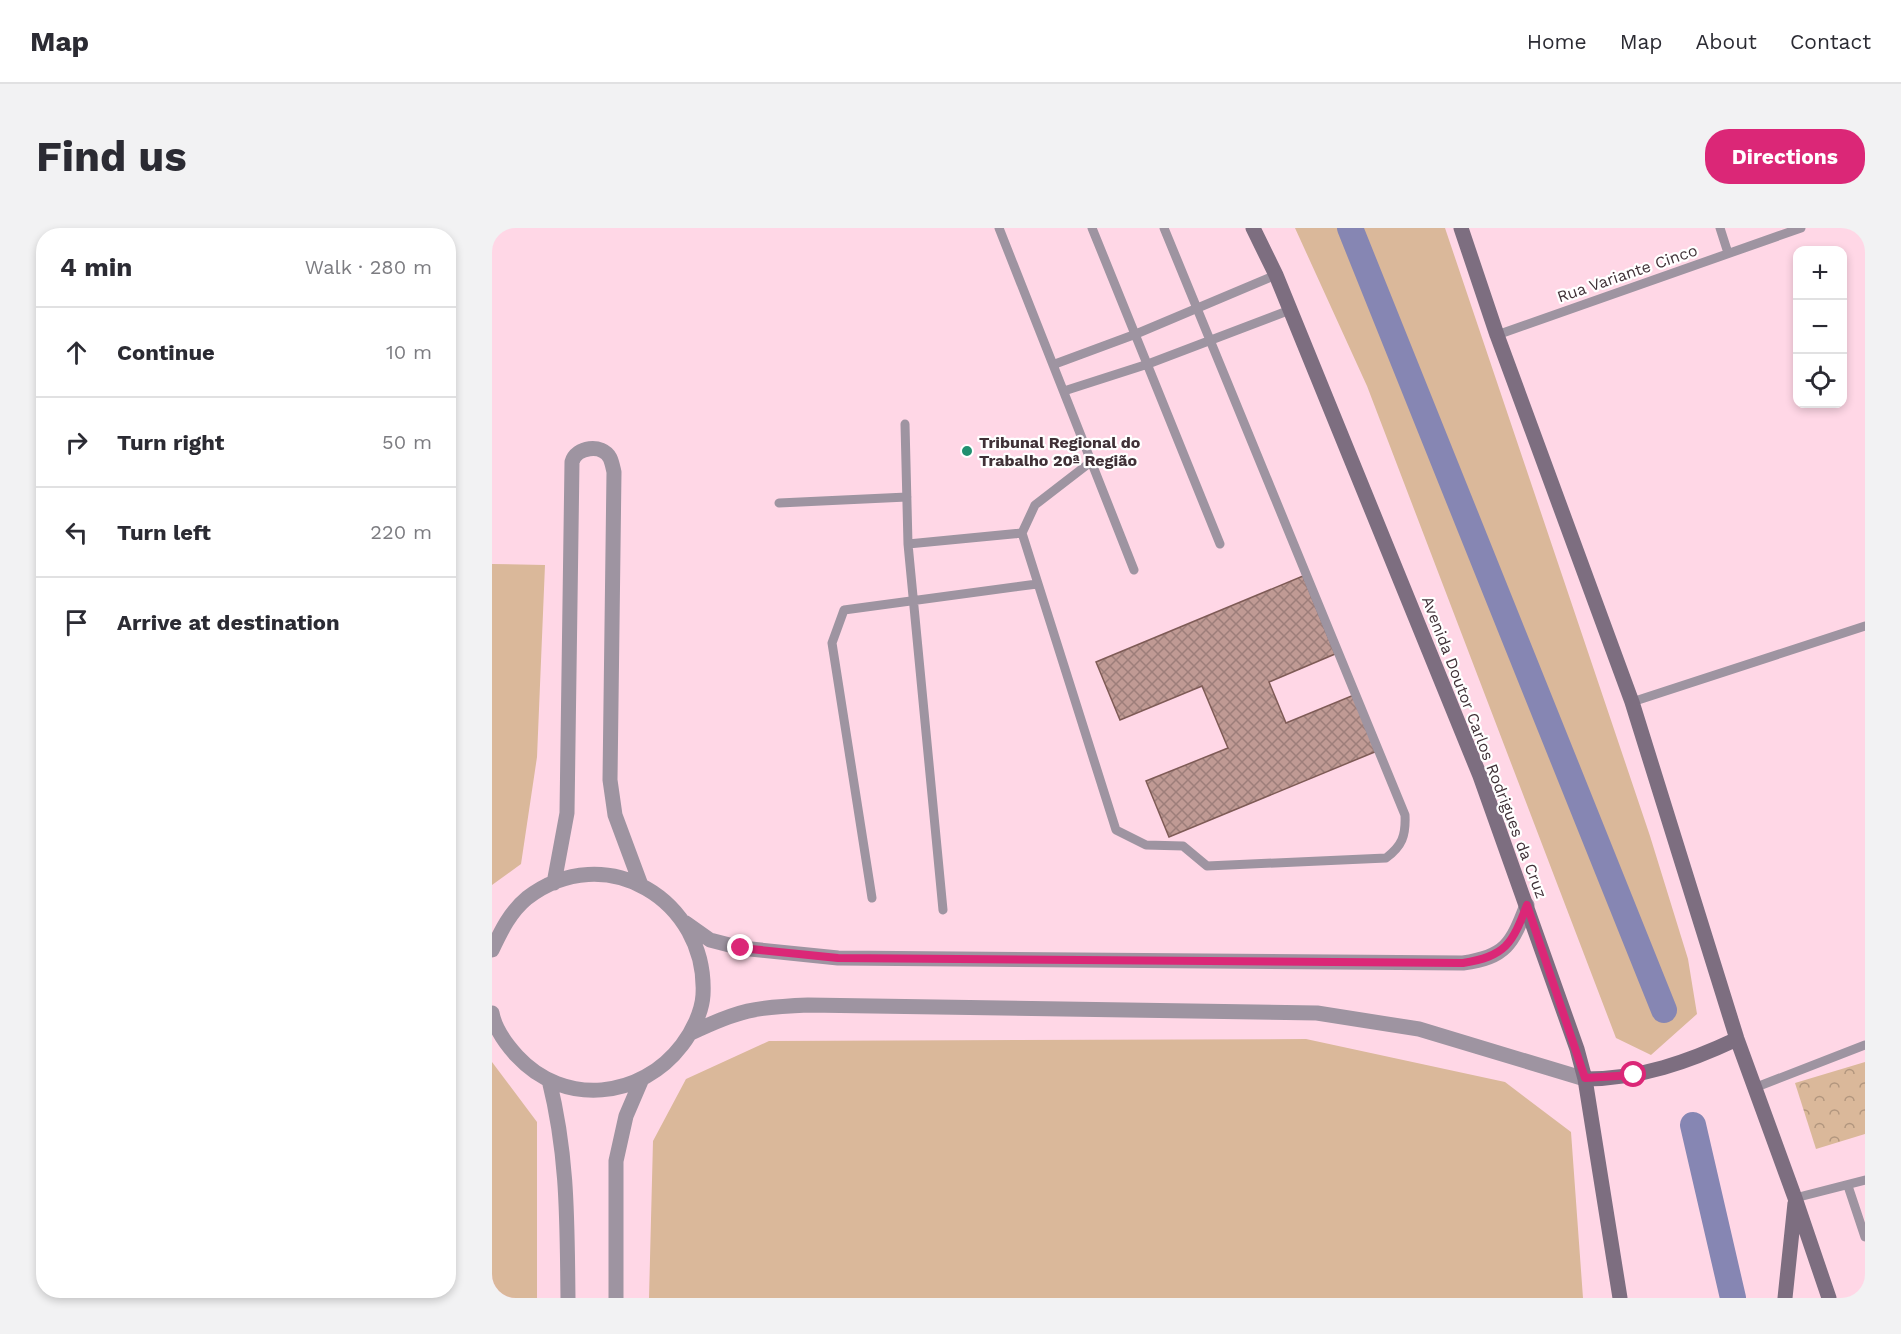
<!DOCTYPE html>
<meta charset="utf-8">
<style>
:root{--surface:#fff;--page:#f2f2f3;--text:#2b2b33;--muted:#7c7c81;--line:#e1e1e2;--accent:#db2777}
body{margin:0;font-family:"Work Sans",sans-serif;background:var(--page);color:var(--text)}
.controls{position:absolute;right:18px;top:18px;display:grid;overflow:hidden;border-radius:12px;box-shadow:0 3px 9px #0003}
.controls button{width:54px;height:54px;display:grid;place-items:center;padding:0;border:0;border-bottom:2px solid var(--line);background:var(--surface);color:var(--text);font:30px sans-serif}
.stop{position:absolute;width:18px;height:18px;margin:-14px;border:4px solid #db2777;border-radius:50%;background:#fff}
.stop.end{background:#db2777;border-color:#fff;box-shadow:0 2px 6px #0008}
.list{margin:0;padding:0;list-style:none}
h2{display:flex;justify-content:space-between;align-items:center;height:78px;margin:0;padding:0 24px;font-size:26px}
h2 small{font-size:20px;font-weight:400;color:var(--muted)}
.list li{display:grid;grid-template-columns:39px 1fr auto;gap:18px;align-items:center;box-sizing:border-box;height:90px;padding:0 24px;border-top:2px solid var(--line)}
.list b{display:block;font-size:22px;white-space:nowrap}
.list em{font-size:20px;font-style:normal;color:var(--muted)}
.icon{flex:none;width:33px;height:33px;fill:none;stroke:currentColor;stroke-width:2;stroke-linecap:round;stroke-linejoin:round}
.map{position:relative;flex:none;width:1373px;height:1070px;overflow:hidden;border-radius:24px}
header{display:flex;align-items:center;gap:36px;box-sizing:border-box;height:84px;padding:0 30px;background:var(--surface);border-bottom:2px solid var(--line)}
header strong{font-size:28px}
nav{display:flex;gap:33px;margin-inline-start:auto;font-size:21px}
.intro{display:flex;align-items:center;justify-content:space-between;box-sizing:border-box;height:144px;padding:0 36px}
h1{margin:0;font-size:42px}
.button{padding:15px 27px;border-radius:24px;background:var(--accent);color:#fff;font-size:21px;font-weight:700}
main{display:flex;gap:36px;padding:0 36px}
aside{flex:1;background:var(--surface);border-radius:24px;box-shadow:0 3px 9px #0003}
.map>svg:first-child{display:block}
.grass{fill:#dab89a}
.forest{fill:url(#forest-crowns)}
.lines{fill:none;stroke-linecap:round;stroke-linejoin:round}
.canal{stroke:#8686b3;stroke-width:26}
.building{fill:url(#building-cross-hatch);stroke:#7e5b56;stroke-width:1.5}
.service{stroke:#9e94a1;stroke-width:9}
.minor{stroke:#9e94a1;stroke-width:15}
.secondary{stroke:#7d6e80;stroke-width:15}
.route{stroke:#db2777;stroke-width:8}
.poi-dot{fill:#219070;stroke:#fff;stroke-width:2}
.labels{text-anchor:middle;stroke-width:4.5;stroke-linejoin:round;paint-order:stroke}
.street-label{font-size:16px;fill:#403137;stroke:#fff}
.poi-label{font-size:16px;font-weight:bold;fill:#403137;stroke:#fff;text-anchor:start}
</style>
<header>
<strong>Map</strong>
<nav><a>Home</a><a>Map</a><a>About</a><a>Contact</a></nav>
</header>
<div class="intro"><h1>Find us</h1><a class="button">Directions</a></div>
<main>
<aside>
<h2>4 min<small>Walk · 280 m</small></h2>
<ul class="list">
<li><svg class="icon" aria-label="ahead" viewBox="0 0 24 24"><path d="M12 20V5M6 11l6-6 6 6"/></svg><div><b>Continue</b></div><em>10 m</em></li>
<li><svg class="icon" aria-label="right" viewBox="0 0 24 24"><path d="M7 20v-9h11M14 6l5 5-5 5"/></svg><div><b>Turn right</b></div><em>50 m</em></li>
<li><svg class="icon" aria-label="left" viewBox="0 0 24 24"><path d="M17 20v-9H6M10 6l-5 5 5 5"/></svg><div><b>Turn left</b></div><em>220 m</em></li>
<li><svg class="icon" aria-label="arrive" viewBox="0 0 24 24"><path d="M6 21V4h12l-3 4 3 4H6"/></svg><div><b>Arrive at destination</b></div></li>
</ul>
</aside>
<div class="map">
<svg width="1373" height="1070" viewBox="0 0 1373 1070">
<defs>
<pattern id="forest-crowns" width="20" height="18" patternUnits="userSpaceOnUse" patternTransform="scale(1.5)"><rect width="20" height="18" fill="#dab89a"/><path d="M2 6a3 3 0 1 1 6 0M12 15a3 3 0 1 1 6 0" fill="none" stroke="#b2967e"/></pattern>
<pattern id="building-cross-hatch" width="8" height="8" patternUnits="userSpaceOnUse" patternTransform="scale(1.5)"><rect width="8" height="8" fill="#c09a94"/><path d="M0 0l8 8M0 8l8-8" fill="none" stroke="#9d7e7a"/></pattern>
</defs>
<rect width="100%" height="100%" fill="#ffd7e6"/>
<path class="grass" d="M803,0H953L1158,608L1196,731L1205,786L1159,827L1124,810L875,158Z
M0,336L53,337L45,529L29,636L0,657Z
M814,811L1013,854L1079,904L1091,1070H157L161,913L194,851L277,813Z
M0,834L45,894V1070H0Z"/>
<path class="forest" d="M1373,834V906L1324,921L1303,855Z"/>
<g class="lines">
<path class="canal" d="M858,0L1172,782
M1201,897L1241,1070"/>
</g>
<path class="building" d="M811,348L843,426L777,454L794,495L862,467L885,523L677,609L654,553L736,520L710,458L628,492L604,434Z"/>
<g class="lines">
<path class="service" d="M507,0L642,342
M600,0L728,316
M1228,0L1236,25
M1005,107L1309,0
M563,136L644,106L784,47
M572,163L656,136L798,82
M413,196L416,316L451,682
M600,233L543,277L530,305L624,602L654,617L691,618L715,638L894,630C910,618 914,608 913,587L672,0
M287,275L415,269
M416,316L530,305
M1140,474L1373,398
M380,670L340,415L352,382L545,356
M1262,860L1373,817
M1356,958L1373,1009
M1303,970L1373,952"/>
<path class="minor" d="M62,655L75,585L80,234C84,219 110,215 118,230C120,234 121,240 122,244L118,552L123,587L149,657
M194,695L218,712L249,720L346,730L971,735C1014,729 1020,716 1035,677
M0,722C9,703 18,684 35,670C113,610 216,672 211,767C210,784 200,804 190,817C149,871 72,879 25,828C14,816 3,801 0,785
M199,805C247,782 263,779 316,777L825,785L927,801L1093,851
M57,852C76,928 75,993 76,1070
M124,1070V933L134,888L149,853"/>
<path class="secondary" d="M761,0L784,47L988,548L1085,821L1093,851L1128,1070
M969,0L1005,107L1140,474L1245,811L1303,970L1337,1070
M1093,851C1148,851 1196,834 1245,811
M1293,1070L1303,975"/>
</g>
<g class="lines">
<path class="route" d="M249,720L346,730L971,735C1014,728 1020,716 1035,677L1093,850L1142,847"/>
</g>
<circle class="poi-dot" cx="475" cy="223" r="6"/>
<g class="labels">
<g class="street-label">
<text transform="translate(1135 45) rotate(-19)" y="6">Rua Variante Cinco</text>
<text transform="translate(993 519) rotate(69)" y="6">Avenida Doutor Carlos Rodrigues da Cruz</text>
</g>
<g class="poi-label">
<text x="487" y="220">Tribunal Regional do<tspan x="487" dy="18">Trabalho 20ª Região</tspan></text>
</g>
</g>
</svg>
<div class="controls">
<button>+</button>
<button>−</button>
<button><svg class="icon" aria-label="locate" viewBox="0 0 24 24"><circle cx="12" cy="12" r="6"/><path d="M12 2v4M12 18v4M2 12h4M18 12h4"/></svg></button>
</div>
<div class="stop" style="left:1142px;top:847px"></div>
<div class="stop end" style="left:249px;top:720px"></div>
</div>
</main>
